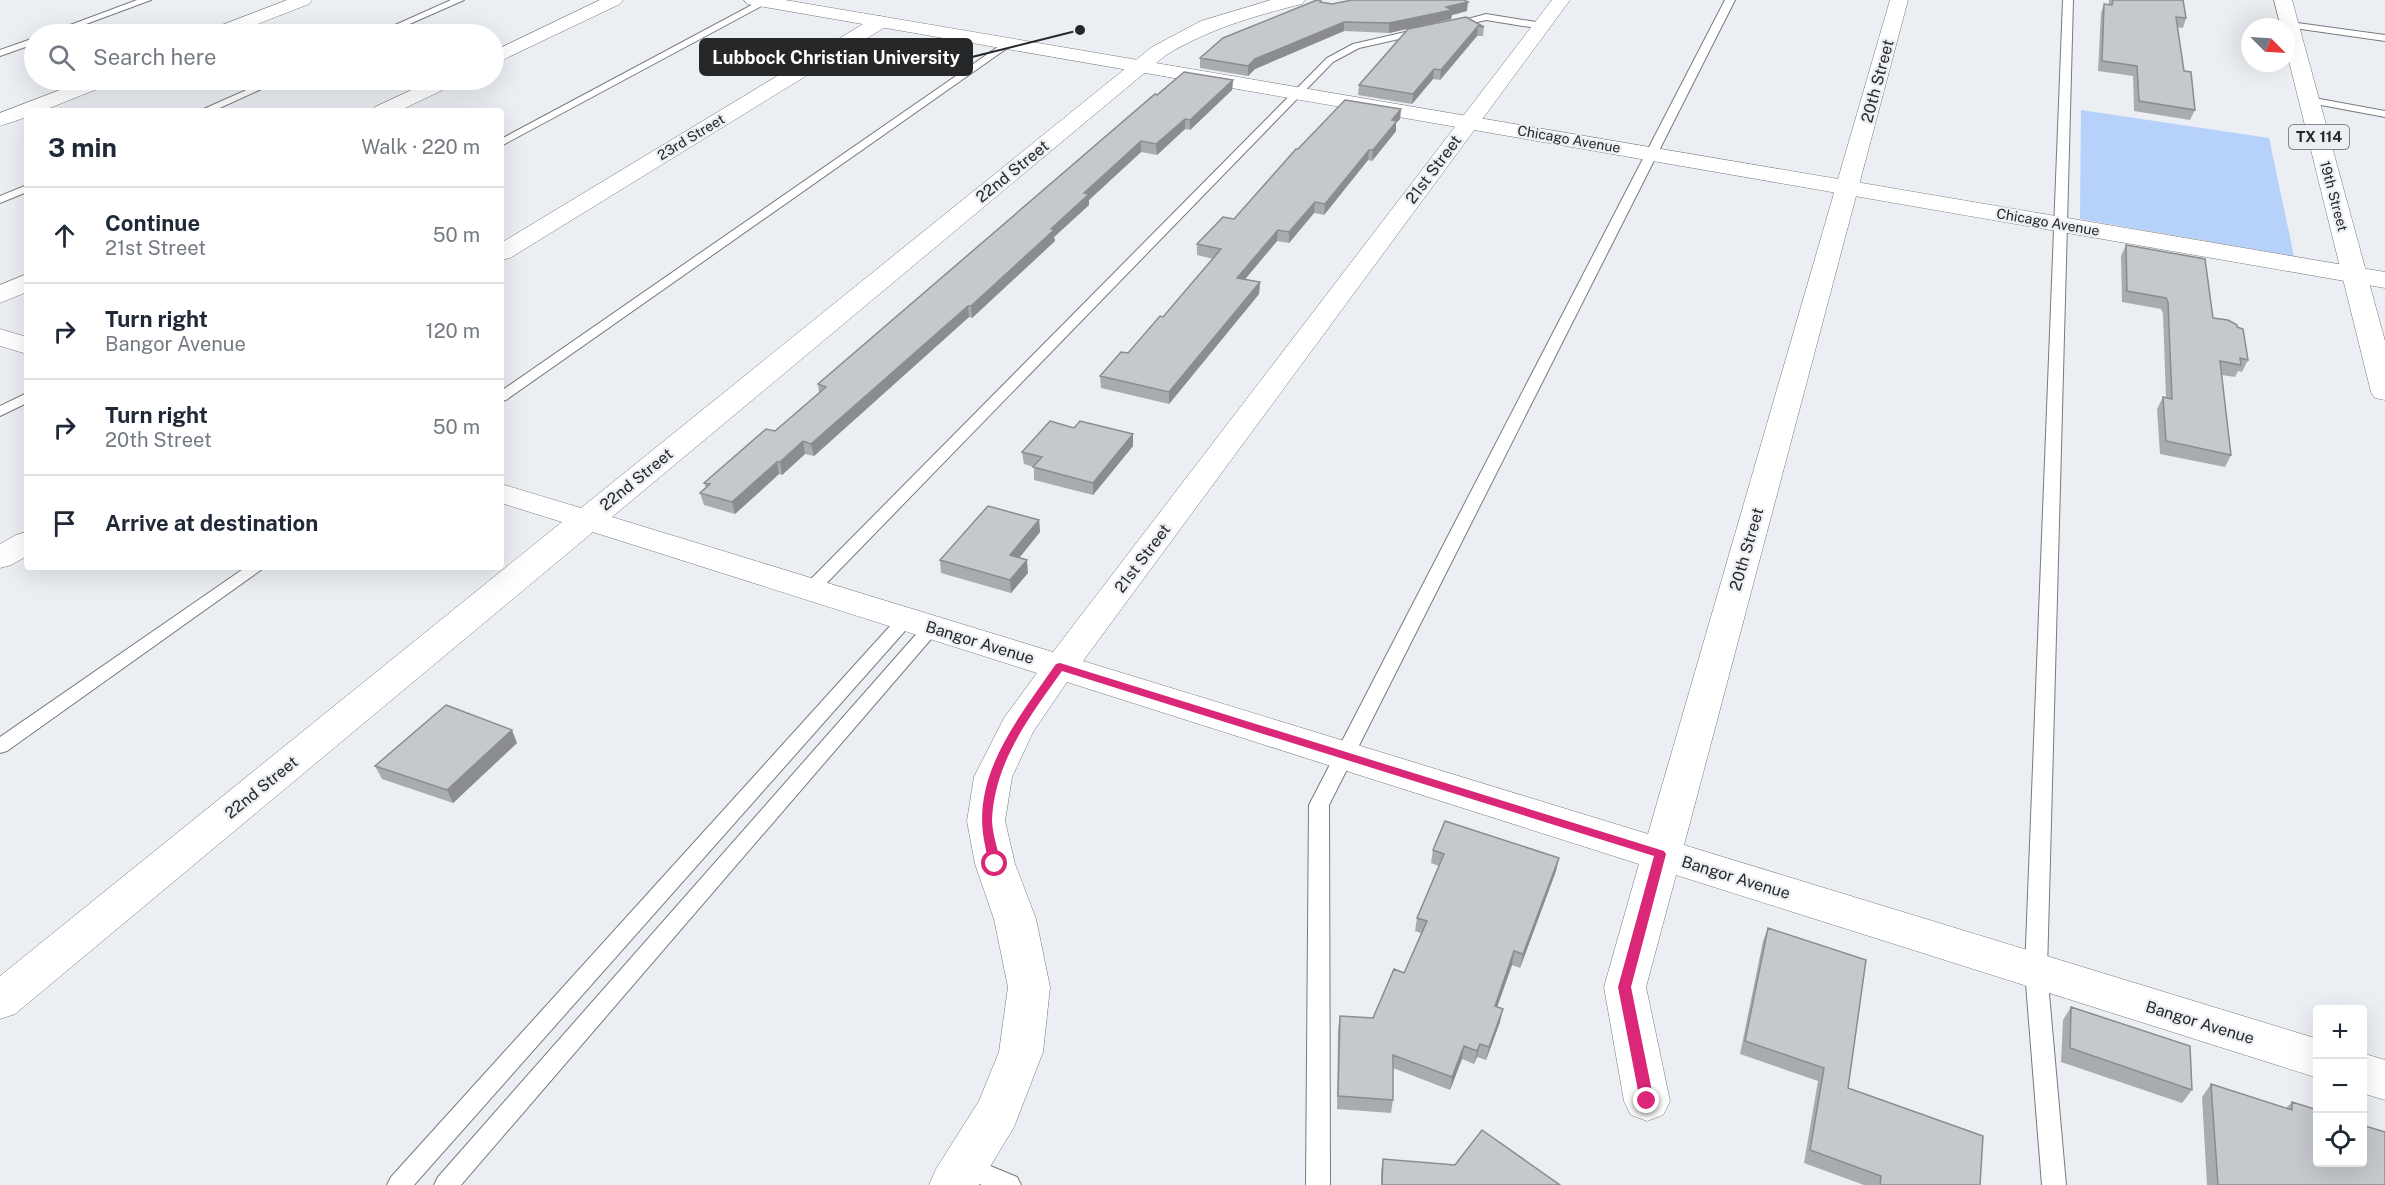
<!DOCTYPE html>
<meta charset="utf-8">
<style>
:root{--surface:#fff;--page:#f2f2f3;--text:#1f2937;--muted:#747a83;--line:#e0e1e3}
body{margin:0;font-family:"Public Sans",sans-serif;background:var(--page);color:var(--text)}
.controls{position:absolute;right:18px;bottom:18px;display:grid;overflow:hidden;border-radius:6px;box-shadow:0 6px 24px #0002}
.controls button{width:54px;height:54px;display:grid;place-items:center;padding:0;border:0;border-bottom:2px solid var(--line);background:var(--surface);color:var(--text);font:30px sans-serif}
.compass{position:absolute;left:2241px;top:18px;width:54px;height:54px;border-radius:50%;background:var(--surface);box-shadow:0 6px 24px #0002;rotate:114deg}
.stop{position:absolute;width:18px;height:18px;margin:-14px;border:4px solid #db2777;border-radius:50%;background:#fff}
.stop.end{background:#db2777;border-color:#fff;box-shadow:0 2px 6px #0008}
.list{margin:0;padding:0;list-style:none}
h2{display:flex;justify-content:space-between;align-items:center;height:78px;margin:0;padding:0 24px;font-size:26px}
h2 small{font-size:20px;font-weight:400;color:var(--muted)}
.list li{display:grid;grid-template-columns:39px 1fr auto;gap:18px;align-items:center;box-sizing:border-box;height:96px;padding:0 24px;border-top:2px solid var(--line)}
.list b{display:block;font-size:22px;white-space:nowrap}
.list p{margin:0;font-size:20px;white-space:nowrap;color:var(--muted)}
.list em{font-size:20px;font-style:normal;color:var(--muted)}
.icon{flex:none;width:33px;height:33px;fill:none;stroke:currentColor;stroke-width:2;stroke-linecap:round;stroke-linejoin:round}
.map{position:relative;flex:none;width:2385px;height:1185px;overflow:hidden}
.search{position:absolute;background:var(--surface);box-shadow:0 6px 24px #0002;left:24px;top:24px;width:480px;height:66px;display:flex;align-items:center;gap:15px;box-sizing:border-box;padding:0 21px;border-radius:33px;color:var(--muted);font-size:22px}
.panel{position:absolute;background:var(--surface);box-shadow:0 6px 24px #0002;left:24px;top:108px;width:480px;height:462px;border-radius:6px}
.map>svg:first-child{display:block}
.green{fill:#b6d2fa}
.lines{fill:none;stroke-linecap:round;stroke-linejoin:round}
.service-casing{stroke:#777a7e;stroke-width:2}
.minor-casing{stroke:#777a7e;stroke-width:1}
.tertiary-casing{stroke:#777a7e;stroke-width:1}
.primary-casing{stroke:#777a7e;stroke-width:1}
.service{fill:#fff;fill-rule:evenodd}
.minor{fill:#fff;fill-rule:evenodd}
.tertiary{fill:#fff;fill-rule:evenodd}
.primary{fill:#fff;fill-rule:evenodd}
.wall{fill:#a9acaf}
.shaded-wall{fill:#8a8c8f}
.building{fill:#c5c8cc;stroke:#8a8c8f;stroke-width:1.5}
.route{fill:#db2777}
.labels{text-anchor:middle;stroke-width:4.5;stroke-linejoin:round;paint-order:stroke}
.far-street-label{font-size:14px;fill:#262728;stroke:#ebeef3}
.shield{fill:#ebeef3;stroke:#616365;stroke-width:1.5}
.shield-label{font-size:15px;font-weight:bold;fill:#262728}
.street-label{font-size:16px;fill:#262728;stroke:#ebeef3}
.leader{fill:none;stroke:#262728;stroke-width:2}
.callout-dot{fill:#262728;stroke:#ebeef3;stroke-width:2}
.callout{fill:#262728;stroke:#262728;stroke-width:2}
.callout-label{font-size:18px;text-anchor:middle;font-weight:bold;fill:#fff}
</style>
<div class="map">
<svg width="2385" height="1185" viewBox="0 0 2385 1185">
<rect width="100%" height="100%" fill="#ebeef3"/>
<path class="green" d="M2081,110L2269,138L2294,256L2080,219Z"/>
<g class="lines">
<g class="service-casing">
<path id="service" d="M137,0H151L59,34H46Z
M451,0H464L387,34H375Z
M761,0L769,2L501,146V139Z
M1725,0H1735L1329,805L1330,1185H1306L1309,805Z
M2063,0H2073L2047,971L2066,1185H2042L2025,971Z
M1486,14L1542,23L1547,26L1542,29L1486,20L1451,28L1446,25Z
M2290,22L2385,35V41L2287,27L2285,25Z
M1423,28L1426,29V33L1359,48L1333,62L817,593H805L803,589L805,585L1327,58L1353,44Z
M34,38V44L0,56V50Z
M1005,42L1013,44L506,400L501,401V391Z
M269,80H281L213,111H199Z
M2309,97L2385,111V117L2305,102L2304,100Z
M27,185V192L0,203V196Z
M27,393V403L0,416V406Z
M246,567H265L7,751L0,753V737Z
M906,613L912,615L914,619L912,623L414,1185H387L391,1177L900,615Z
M932,621L938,623L940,627L938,631L461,1185H434L438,1177L926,623Z
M966,1156L1017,1177L1021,1185H982L958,1175L954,1167L958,1159Z"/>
</g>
<g class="minor-casing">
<path id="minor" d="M287,0H312L309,4L232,34H207L209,30Z
M600,0H623L620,4L494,64V51Z
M1271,0H1305L1302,4C1254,16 1209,29 1166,55L612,517L1053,652L1552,0H1570L1083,661L1648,834L1890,0H1908L1684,845L2318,1039V1078L1676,875L1646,987L1670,1101L1663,1115L1647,1121L1631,1115L1624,1101L1604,987L1639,864L1067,682L1033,732L1012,777L1005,821L1015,864L1036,919L1050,987L1043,1052L1014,1127L979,1185H929L936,1169L979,1101L999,1052L1008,987L994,919L975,864L967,821L974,777L1004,718L1037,673L593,532L15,1014L0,1019V976L562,522L501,503V484L581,508L1152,47L1201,21Z
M880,16L887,18L889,22L887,26L510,258L501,260V243L873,18Z
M86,80H113L110,84L42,111H27V117L0,126V113Z
M433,80H458L455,84L399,111H372L375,107Z
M27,274V292L0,303V285Z
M0,329L27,337V354L0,346Z
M27,532V556L11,565L0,568V544L16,535Z
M2362,1053L2385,1060V1100L2362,1093Z"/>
</g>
<g class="tertiary-casing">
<path id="tertiary" d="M744,0H785L2385,272V288L753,5L747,4Z"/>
</g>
<g class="primary-casing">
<path id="primary" d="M2274,0H2292L2385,341V400L2375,398L2371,392L2286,49V27H2281Z"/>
</g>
<use href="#service" class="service"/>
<use href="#minor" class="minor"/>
<use href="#tertiary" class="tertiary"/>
<use href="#primary" class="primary"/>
</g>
<path class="wall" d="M1321,0V2L1332,4L1467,11L1452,15L1451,19L1389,33L1344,31L1255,69L1248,76L1200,68V58Z
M2109,0H2183L2186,18L2183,28L2177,27L2184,71L2195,110L2190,120L2134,111L2133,76L2098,71L2101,13L2104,4L2109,5Z
M1484,27L1483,36H1477L1440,80L1433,79L1412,104L1358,95L1359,85L1408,29Z
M1233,80L1232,90L1190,130L1185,129L1157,155L1141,152L1089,200V205L1054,237L1055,241L972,318L969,317L814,456L805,454L782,475L779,474L735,514L704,505L700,493L706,488L704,483L775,431L819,393L818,384L1157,95Z
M1401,109L1400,119L1396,123V131L1372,161L1368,160L1324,215L1314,213L1289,243L1277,241L1245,279L1260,282L1259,294L1169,404L1101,388L1100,376L1128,353L1163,317L1213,259L1197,255V244L1234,219L1298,149Z
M2126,245L2213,318L2248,360L2242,372L2238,371L2235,377L2222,375L2231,455L2225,467L2160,454L2157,409L2163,397L2166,398L2163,314L2161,309L2122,302L2121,256Z
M1074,428L1133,434V446L1093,495L1034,480V467L1024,464L1022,452Z
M1039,520L1040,532L1019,558L1028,573L1011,593L941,573L940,560Z
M517,743L453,803L382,779L375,766Z
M1433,850L1559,858L1556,871L1520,968L1512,965L1497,1006L1500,1022L1486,1060L1477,1057L1474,1064L1462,1059L1450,1090L1393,1068V1100L1391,1113L1337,1109L1338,1029L1340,1016L1373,1018L1404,973L1421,933L1415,931L1417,918L1439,866L1431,863Z
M1768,928L1848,1088L1980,1185H1864L1804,1163L1818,1081L1740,1054L1763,941Z
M2071,1007L2192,1090L2182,1103L2061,1062L2063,1020Z
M2211,1084L2286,1108L2292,1102L2385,1185H2207L2202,1097Z
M1383,1159L1560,1185H1381V1171Z"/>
<path class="shaded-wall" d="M1468,2L1467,11L1452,15L1451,19L1389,33V23L1446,7Z
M1344,22V31L1255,69L1248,76V66L1255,59Z
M1478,26L1477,36L1440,80L1441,70Z
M1434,69L1433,79L1412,104L1413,94Z
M1233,80L1232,90L1190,130V120Z
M1401,109L1400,119L1396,123V131L1372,161L1373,150L1392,120Z
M1185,119V129L1157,155L1156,144Z
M1141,141V152L1089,200V205L1054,237L1055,241L972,318L971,306L1051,229L1084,193Z
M1369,150L1368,160L1324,215L1325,204Z
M1315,202L1314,213L1289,243V232Z
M1278,230L1277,241L1237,289V278Z
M1260,282L1259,294L1169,404V392Z
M968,306L969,317L814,456L811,444Z
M1133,434V446L1093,495V483Z
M803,441L805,454L782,475L780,462Z
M777,462L779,474L735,514L732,502Z
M1039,520L1040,532L1011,568L1010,555Z
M1027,560L1028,573L1011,593L1010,580Z
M512,730L517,743L453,803L447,790Z
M1559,858L1556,871L1520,968L1523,954Z
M1514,951L1512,965L1493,1019L1495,1006Z
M1503,1009L1500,1022L1486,1060L1489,1047Z
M1480,1044L1477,1057L1474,1064L1477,1051Z
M1464,1046L1462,1059L1450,1090L1452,1077Z"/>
<path class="building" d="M1317,0H1321L1320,2L1332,4L1352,0H1464L1468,2L1446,7L1452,10L1389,23L1344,22L1255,59L1248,66L1200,58L1223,38Z
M2113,0H2183L2186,18L2176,17L2184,71L2191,72L2195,110L2139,101L2137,66L2102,61L2104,4L2112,5Z
M1466,17L1484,27L1478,26L1441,70L1434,69L1413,94L1359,85L1408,29Z
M1184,72L1233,80L1190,120L1185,119L1156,144L1141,141L1084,193L1089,194L1051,229L1054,230L971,306H968L811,444L803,441L780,462H777L732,502L700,493L710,484L704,483L766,429L775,431L826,387L818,384L1155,94L1157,95Z
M1345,100L1401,109L1392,120L1397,121L1373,150H1369L1325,204L1315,202L1289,232L1278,230L1237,278L1260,282L1169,392L1100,376L1121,352L1128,353L1160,316L1163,317L1221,249L1197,244L1223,217L1234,219L1296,149H1298Z
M2126,245L2205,259L2213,318L2228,320L2237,325V327L2243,329L2248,360L2240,358L2241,365L2220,361L2231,455L2166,441L2163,397L2172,399L2168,302L2166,298L2127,291Z
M1050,421L1074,428L1080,421L1133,434L1093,483L1033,467L1042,457L1022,452Z
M988,506L1039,520L1010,555L1027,560L1010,580L940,560Z
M446,705L512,730L447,790L375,766Z
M1445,821L1559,858L1523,954L1514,951L1495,1006L1503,1009L1489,1047L1480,1044L1477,1051L1464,1046L1452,1077L1393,1055V1100L1338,1096L1340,1016L1373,1018L1394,969L1404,973L1427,921L1417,918L1444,854L1433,850Z
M1768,928L1866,960L1848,1088L1983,1136L1980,1185H1880L1881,1176L1810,1150L1824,1068L1745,1041Z
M2071,1007L2190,1046L2192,1090L2070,1048Z
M2211,1084L2292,1110V1102L2318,1110V1162H2362V1125L2385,1132V1185H2218Z
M1482,1130L1560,1185H1382L1383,1159L1455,1165Z"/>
<path class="route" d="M1060,663L1664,851L1666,854L1631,987L1654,1101L1652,1105H1642L1640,1101L1618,987L1654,856L1062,671C1030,716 995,761 992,819C992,833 998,850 1001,864L999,867H990C987,859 986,849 984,840C972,773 1020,716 1056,664Z"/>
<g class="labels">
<g class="far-street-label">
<text transform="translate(691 137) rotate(-31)" y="5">23rd Street</text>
<text transform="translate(1569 139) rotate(10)" y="5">Chicago Avenue</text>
<text transform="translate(2334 196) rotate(75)" y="5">19th Street</text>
<text transform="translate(2048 222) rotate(10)" y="5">Chicago Avenue</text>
</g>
<rect class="shield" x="2289" y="125" width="60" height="24" rx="4.5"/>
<g class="shield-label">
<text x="2319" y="142">TX 114</text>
</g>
<g class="street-label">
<text transform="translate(1877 81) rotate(-75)" y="6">20th Street</text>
<text transform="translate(1433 169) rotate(-53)" y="6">21st Street</text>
<text transform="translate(1012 171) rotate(-39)" y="6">22nd Street</text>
<text transform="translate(636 479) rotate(-39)" y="6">22nd Street</text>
<text transform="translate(1746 549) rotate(-74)" y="6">20th Street</text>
<text transform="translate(1142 558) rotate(-53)" y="6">21st Street</text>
<text transform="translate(980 642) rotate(17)" y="6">Bangor Avenue</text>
<text transform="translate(261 787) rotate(-39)" y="6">22nd Street</text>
<text transform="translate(1736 877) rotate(17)" y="6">Bangor Avenue</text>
<text transform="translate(2200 1022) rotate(17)" y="6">Bangor Avenue</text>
</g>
</g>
<path class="leader" d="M1080 30L972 57"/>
<circle class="callout-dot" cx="1080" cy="30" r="6"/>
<rect class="callout" x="700" y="39" width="272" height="36" rx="6"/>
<g class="callout-label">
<text x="836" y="64">Lubbock Christian University</text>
</g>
</svg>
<div class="controls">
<button>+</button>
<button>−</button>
<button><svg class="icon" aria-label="locate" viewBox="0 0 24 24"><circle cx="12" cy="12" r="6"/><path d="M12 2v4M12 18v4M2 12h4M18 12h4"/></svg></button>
</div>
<svg class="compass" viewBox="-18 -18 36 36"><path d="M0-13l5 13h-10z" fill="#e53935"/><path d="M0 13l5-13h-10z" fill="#747a83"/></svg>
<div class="stop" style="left:995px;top:864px"></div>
<div class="stop end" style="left:1647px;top:1101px"></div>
<div class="search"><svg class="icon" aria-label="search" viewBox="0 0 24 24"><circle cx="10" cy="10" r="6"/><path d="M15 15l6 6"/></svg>Search here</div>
<section class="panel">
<h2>3 min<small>Walk · 220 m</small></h2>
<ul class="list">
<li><svg class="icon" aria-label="ahead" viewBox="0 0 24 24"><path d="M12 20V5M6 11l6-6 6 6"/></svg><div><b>Continue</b><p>21st Street</p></div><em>50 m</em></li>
<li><svg class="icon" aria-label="right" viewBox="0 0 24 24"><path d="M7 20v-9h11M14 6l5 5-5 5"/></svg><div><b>Turn right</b><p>Bangor Avenue</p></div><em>120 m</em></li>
<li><svg class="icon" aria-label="right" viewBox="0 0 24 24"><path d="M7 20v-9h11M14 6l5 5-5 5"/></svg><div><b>Turn right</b><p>20th Street</p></div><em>50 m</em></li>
<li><svg class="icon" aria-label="arrive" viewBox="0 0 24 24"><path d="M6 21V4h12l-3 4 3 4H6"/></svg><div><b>Arrive at destination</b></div></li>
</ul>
</section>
</div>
